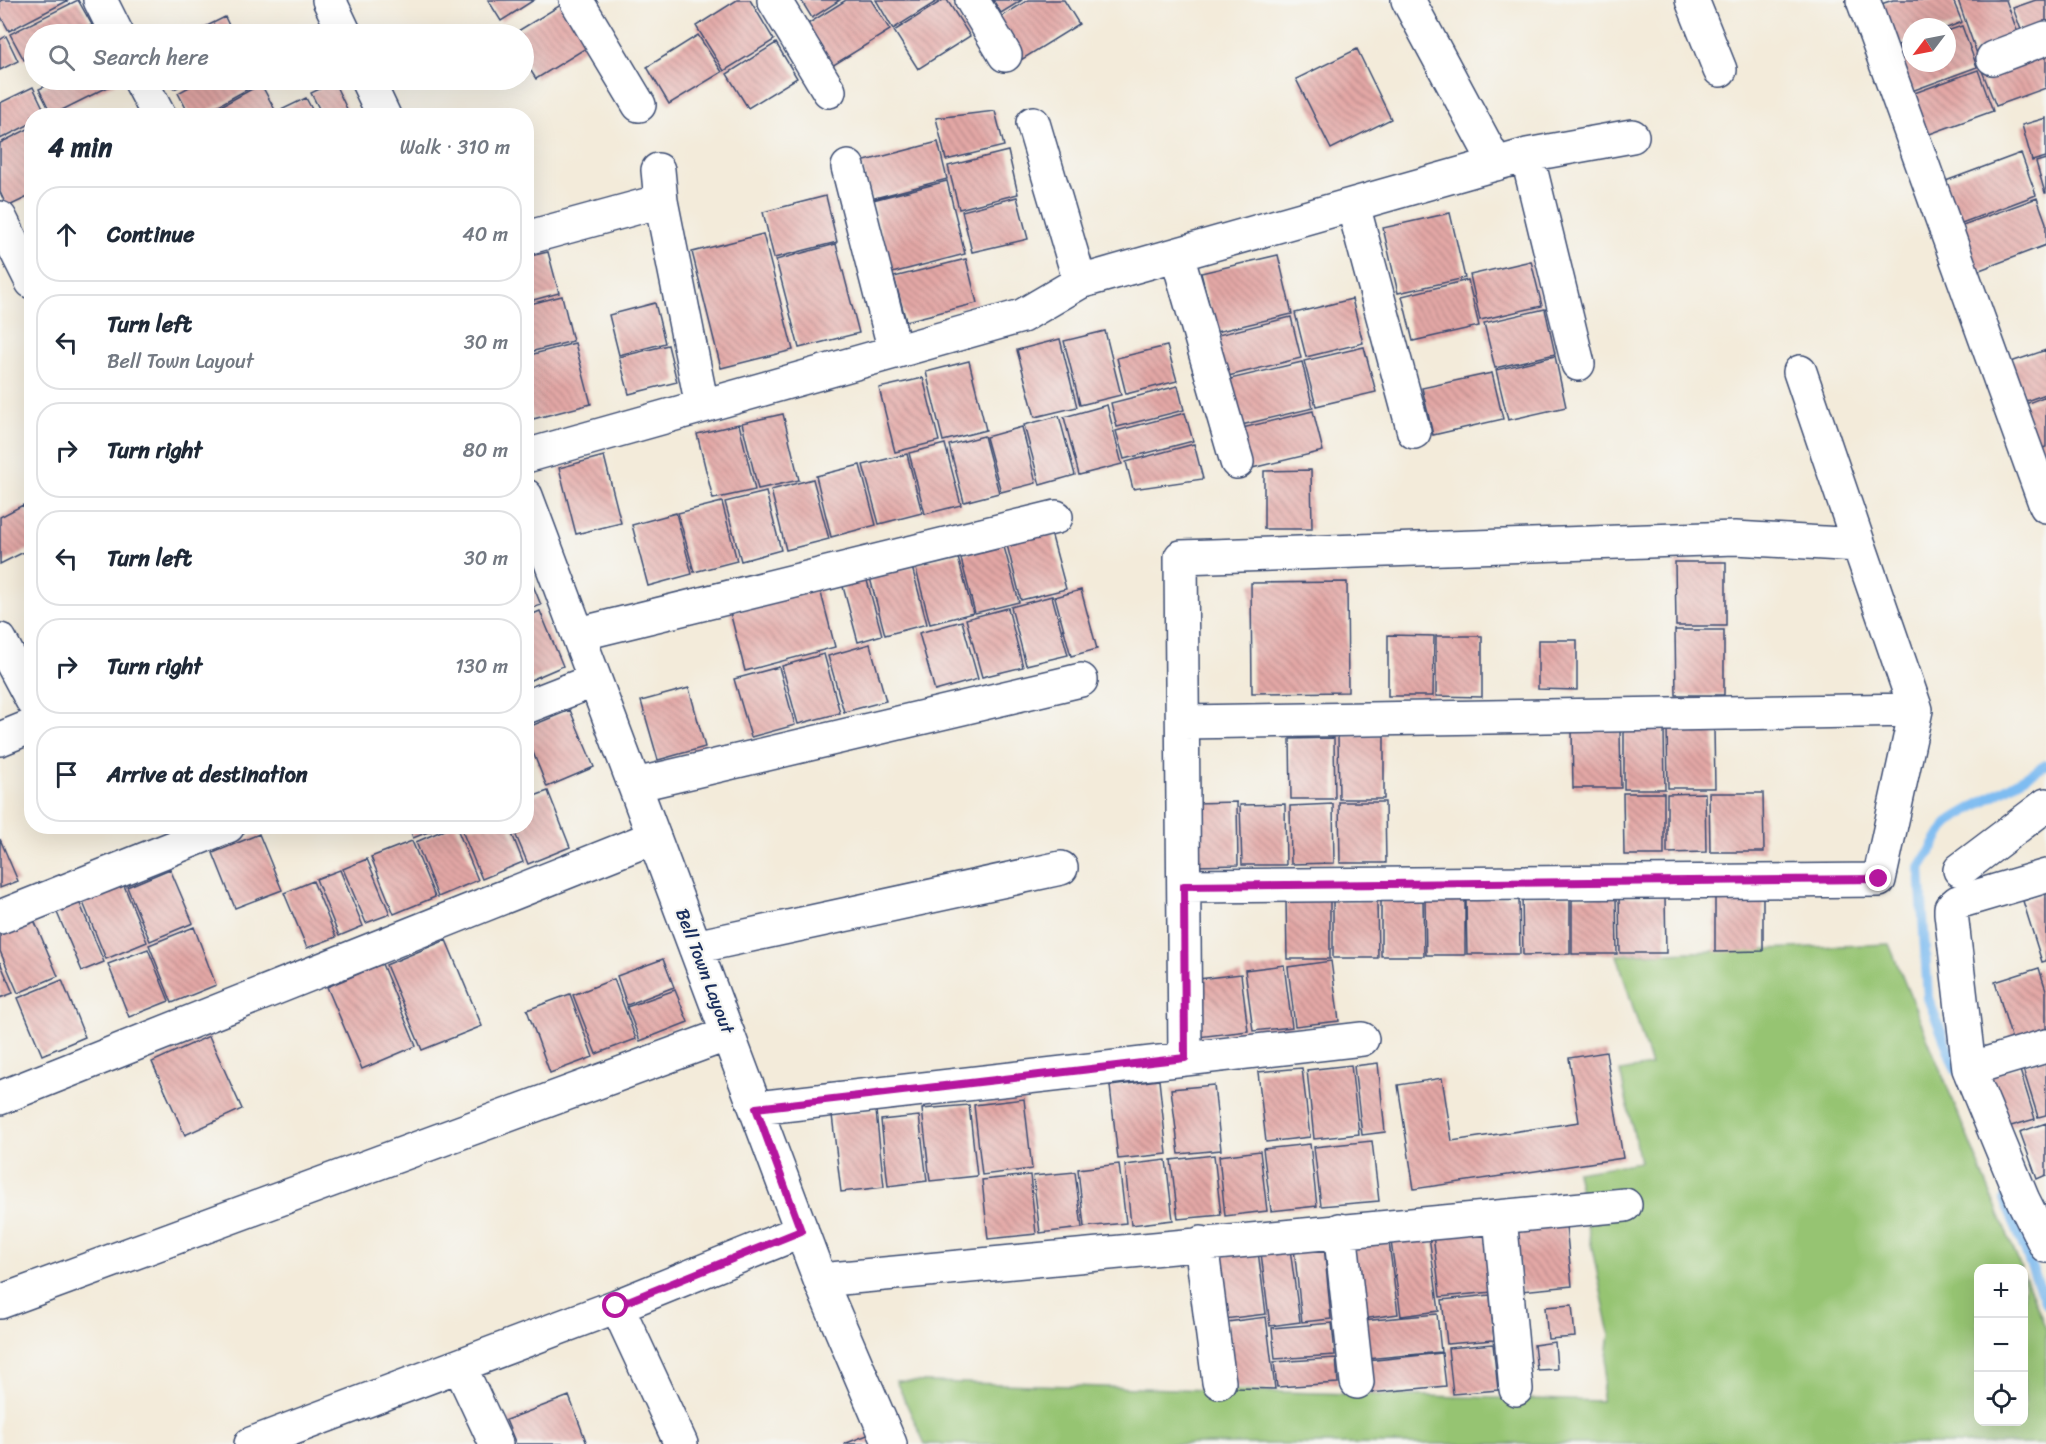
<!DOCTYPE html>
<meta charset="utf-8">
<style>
:root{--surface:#fff;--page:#f6f6f7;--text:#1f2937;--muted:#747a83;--line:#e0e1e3}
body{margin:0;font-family:Sriracha,sans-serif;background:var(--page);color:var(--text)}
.controls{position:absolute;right:18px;bottom:18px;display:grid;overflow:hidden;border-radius:12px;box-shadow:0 6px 24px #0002}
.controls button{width:54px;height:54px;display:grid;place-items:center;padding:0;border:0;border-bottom:2px solid var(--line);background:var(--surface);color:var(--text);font:30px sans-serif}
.compass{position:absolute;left:1902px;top:18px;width:54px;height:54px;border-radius:50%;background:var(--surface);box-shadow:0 6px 24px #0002;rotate:238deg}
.stop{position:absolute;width:18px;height:18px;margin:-14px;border:4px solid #b5179e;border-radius:50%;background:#fff}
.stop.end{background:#b5179e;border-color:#fff;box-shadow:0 2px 6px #0008}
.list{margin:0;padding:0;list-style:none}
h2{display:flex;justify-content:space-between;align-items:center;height:78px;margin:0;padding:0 24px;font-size:26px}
h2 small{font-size:20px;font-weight:400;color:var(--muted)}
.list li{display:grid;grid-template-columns:39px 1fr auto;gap:18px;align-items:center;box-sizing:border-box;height:96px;margin:0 12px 12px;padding:0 12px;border:2px solid var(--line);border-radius:24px}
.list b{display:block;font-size:22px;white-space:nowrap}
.list p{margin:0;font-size:20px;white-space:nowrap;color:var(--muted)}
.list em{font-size:20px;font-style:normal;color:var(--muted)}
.icon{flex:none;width:33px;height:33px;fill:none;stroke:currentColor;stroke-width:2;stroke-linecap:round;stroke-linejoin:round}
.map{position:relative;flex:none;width:2046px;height:1444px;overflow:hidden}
.search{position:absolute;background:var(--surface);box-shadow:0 6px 24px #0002;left:24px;top:24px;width:510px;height:66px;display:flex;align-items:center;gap:15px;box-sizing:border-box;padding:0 21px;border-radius:33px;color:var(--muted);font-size:22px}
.panel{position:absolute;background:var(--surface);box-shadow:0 6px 24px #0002;left:24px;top:108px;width:510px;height:726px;border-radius:24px}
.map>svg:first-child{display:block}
.grass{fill:#96c472;stroke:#587a68;stroke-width:1.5}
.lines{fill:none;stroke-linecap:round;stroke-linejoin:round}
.stream{stroke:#7ebcf1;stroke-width:10}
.building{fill:url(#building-back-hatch)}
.minor-casing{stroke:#3b4b71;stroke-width:36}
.minor{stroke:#fff;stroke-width:33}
.route{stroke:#b5179e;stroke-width:8}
.labels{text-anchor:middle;stroke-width:4.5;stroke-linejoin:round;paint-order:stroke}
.street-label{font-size:18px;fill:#1b2f5e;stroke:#f6f6f2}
</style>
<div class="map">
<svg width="2046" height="1444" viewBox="0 0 2046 1444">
<defs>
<pattern id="building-back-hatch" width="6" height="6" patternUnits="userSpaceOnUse" patternTransform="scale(1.5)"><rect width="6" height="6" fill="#e4a8a6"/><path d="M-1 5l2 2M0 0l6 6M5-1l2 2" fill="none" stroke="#b8898a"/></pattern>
</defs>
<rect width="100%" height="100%" fill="#f6f6f2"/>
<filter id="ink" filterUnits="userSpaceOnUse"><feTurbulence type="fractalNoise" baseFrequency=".0167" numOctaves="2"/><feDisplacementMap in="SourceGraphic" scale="12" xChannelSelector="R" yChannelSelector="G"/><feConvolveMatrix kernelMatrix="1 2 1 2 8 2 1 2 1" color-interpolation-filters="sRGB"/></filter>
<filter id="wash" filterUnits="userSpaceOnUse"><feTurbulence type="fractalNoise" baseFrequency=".008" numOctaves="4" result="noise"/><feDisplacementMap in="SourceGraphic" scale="24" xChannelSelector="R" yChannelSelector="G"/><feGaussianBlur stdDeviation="1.35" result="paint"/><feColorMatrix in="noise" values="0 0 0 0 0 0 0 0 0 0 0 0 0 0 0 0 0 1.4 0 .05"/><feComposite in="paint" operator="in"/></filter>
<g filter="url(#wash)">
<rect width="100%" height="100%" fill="#f3ebda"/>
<path class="grass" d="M1889,944L2021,1268H1978V1422H2024V1274L2046,1329V1444H925L896,1381L1601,1401L1610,1334L1576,1172L1640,1162L1620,1071L1651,1066L1617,955Z"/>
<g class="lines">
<path class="stream" d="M1956,1070L1928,998L1920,868L1948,822L2046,765
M2005,1199L2046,1304"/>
</g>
<g id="blocks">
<path class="building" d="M2,0H69L9,31L0,15V1Z
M78,0L92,25L73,34H34V54L24,60L10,34Z
M488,0H534L501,21Z
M737,0H750L774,40L724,71L696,26Z
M801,0H840L812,18Z
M846,0H871L890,30L832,66L806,25Z
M876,0H939L893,29Z
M943,0H947L970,36L918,69L894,31Z
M993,0H1022L1001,13Z
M1028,0H1064L1079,24L1021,60L996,20Z
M1893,0H1953L1962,22L1947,28L1911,27V40L1893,47L1878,5Z
M1958,0H2006L2020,39L1977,54Z
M2036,0H2046V31L2024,38L2013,8Z
M564,3L591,45L536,79L524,60V34H513Z
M225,17L233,34H191Z
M1962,26L1977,67L1909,92L1894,50L1911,44V63H1947V31Z
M698,35L722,72L669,104L647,67Z
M6,36L18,61L0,70V40Z
M776,43L797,78L748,108L727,74Z
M2046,48V88L1996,106L1982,71Z
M1357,49L1391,119L1331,149L1296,79Z
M1978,70L1993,111L1924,136L1909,95Z
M58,80H122L52,115L39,89Z
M169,80H193L174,89Z
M202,80H257L259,83L199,116H190L178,93Z
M334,82L347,109L334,116H323L311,93Z
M261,84L275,110L265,116H203Z
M33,87L47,116H32V123L0,139V103Z
M306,98L315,115L284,116L281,110Z
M995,111L1004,146L946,160L936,118Z
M2046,118V157L2032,161L2022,125Z
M32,127V195L7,207L0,192V143Z
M938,142L947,179L871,199L861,162Z
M1008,151L1018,194L959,209L948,166Z
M2021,153L2036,195L1959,224L1943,182Z
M2046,159V193H2045L2036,162Z
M947,181L965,254L892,273L873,200Z
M826,196L837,242L774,258L763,212Z
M1017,197L1028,239L972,252L962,211Z
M2037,198L2046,223V245L1977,271L1960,226Z
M1450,213L1465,278L1398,293L1383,228Z
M763,234L793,350L721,368L692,252Z
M836,244L859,333L799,348L776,260Z
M548,252L559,293L526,302V257Z
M1278,255L1292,314L1216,332L1201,273Z
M966,259L977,303L906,321L894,277Z
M1531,261L1542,306L1480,320L1470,275Z
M1468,280L1479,326L1413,341L1402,296Z
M562,296L573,341L526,353V305Z
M1352,299L1363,343L1306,357L1295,313Z
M655,303L665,343L619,355L609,315Z
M1545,309L1555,354L1495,368L1484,323Z
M1291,317L1301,358L1224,377L1214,336Z
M1105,331L1121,395L1080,405L1064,341Z
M1060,339L1077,407L1035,417L1017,350Z
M575,343L591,404L533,419L526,393V356Z
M668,345L677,382L629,394L619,357Z
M1167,346L1177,381L1126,394L1117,358Z
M1364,347L1376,392L1316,406L1304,361Z
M2046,350V394L2026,401L2011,362Z
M1555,356L1566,407L1508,420L1496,370Z
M969,361L986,430L943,441L926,372Z
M1302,362L1313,408L1237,426L1226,380Z
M1492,373L1503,419L1433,435L1422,388Z
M923,378L939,441L895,452L879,388Z
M1178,386L1184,410L1117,427L1111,403Z
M2046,396V447L2039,449L2023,405Z
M1107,405L1122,464L1079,475L1064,417Z
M1313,411L1323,451L1248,469L1238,429Z
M1185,413L1193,441L1124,459L1116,431Z
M783,414L799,480L758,489L742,423Z
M1059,416L1075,475L1040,485L1024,425Z
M739,424L755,490L713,499L697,434Z
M1022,427L1036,483L1001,492L986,437Z
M984,436L999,493L964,502L949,445Z
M945,444L961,505L925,514L909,453Z
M1194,444L1203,479L1133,489L1126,462Z
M907,454L922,513L879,524L863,465Z
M604,456L621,523L576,534L559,468Z
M860,465L876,525L831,537L816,476Z
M1311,470L1312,529H1264V471Z
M813,479L829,539L786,550L771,490Z
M766,492L781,550L741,561L725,502Z
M722,502L737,561L694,572L678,513Z
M23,505L32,522V548L0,564V517Z
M676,513L692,574L648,586L632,525Z
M1050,529L1066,589L1021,600L1006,541Z
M1003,543L1019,602L975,613L960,555Z
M957,554L973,613L930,624L915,565Z
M1675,562H1726V626H1676Z
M912,567L927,624L885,635L870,578Z
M526,568L541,605L526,610Z
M866,577L882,635L858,642L842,583Z
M1347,582L1348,692L1252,693L1251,583Z
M820,589L835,647L745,671L730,612Z
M1081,590L1097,649L1071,656L1055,597Z
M1052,596L1068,655L1026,665L1011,607Z
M1008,608L1023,667L982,677L966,619Z
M540,611L563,666L526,682V617Z
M962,621L978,679L935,691L919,633Z
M1675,630H1724V695H1676Z
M1388,635L1434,636L1433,696H1388Z
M1436,636H1482V697L1436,696Z
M1538,640H1577V690L1538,689Z
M870,644L886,701L844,712L828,656Z
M824,654L840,713L798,724L782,666Z
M779,667L795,725L751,737L734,679Z
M689,688L705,747L658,760L641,701Z
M570,710L594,767L547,787L526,735V728Z
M1667,728H1714L1715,788H1668Z
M1624,729H1664L1665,789H1624Z
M1572,730H1620L1621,788H1573Z
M1384,735V799H1339L1338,736Z
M1334,738L1335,799H1291L1290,739Z
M548,791L570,847L528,864L512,826H526V799Z
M1623,793H1664V855H1624Z
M1705,793L1706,852L1667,853V794Z
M1709,793H1763L1764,852H1710Z
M1237,802L1238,865L1195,866L1194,803Z
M1339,802H1385L1386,863H1340Z
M1285,804L1286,865H1242L1240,805Z
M1333,804L1334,863L1291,864L1290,806Z
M409,826H441V827L413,838Z
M453,826H456L478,880L438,897L416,842Z
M460,826H509L523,862L482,879Z
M259,834L282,890L235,908L213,853Z
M0,839L18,881L0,888Z
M412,841L435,897L394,914L371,857Z
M367,859L390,914L366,923L343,869Z
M170,869L193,923L150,941L127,887Z
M340,870L363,926L339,936L316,879Z
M313,881L336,937L307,948L284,893Z
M123,883L147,942L106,959L82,900Z
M2046,893V961L2042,962L2023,901Z
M1715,895H1763V951L1715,952Z
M1522,896H1570V954L1523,955Z
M1519,897L1520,954H1467L1466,898Z
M1572,897H1616L1617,954H1572Z
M1619,897H1665L1666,953H1620Z
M78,899L104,962L82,971L55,908Z
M1425,899H1465V955H1426Z
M1286,900H1330V959H1287Z
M1333,901H1377L1378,958H1333Z
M1381,901H1423L1424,956H1381Z
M34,920L58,976L18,993L0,951V935Z
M194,927L216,985L172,1003L149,945Z
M446,940L482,1026L422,1050L386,965Z
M148,949L169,1001L129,1017L108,964Z
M663,959L674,987L627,1005L617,976Z
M1331,961L1339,1021L1295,1026L1288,967Z
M0,962L13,993L0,998Z
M382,964L416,1046L362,1069L327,987Z
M1284,965L1292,1027L1253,1031L1245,970Z
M2039,968L2046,990V1030L2012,1040L1995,982Z
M1241,974L1248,1031L1198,1037L1190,980Z
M614,979L636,1039L596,1054L573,995Z
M62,980L85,1037L42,1055L18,998Z
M675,990L688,1022L640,1041L627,1007Z
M570,994L593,1057L550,1073L527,1010Z
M209,1036L242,1109L185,1135L152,1062Z
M1606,1052L1623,1158L1414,1189L1398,1085L1442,1078L1452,1141L1579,1122L1569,1058Z
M2046,1058V1115L2038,1117L2022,1066Z
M1378,1063L1385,1132L1362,1135L1354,1066Z
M1351,1065L1359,1134L1314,1139L1307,1070Z
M2019,1067L2035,1119L2004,1128L1988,1076Z
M1302,1068L1310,1137L1266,1142L1258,1072Z
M1159,1080L1167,1154L1118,1159L1110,1086Z
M1214,1085L1221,1150L1179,1154L1171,1089Z
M1024,1099L1032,1169L982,1175L974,1105Z
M969,1105L977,1176L930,1181L922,1109Z
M876,1111L884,1187L841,1192L832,1115Z
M919,1116L927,1181L888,1186L881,1120Z
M2046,1123V1175L2037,1179L2020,1132Z
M1372,1141L1379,1201L1321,1206L1314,1147Z
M1310,1144L1317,1206L1271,1211L1263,1149Z
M1260,1151L1267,1211L1225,1216L1219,1156Z
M1214,1155L1221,1215L1178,1219L1171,1160Z
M1166,1160L1173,1220L1131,1225L1125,1165Z
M1119,1164L1126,1223L1084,1227L1078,1169Z
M1075,1172L1082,1228L1040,1233L1033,1176Z
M1030,1175L1036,1234L988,1239L982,1180Z
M1566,1225L1572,1286L1521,1291L1515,1230Z
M1486,1229L1492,1292L1440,1297L1433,1234Z
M1429,1236L1439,1311L1401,1316L1391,1241Z
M1389,1242L1398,1314L1362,1319L1352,1246Z
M1324,1245L1331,1319L1302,1322L1294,1248Z
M1290,1249L1300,1322L1270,1326L1261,1253Z
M1258,1251L1266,1314L1224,1319L1216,1256Z
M1490,1295L1494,1340L1447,1344L1442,1300Z
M1572,1305L1575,1337L1548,1339L1545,1307Z
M1437,1314L1441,1352L1366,1359L1362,1321Z
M1266,1317L1275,1389L1236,1388L1227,1322Z
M1332,1323L1335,1355L1275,1359L1272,1328Z
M1555,1342L1557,1369L1537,1370L1534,1345Z
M1493,1344L1498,1390L1453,1394L1448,1348Z
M1442,1353L1446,1386L1370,1393L1367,1361Z
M1336,1358L1338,1383L1277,1387L1274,1362Z
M569,1396L587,1444H516L506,1420Z
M870,1434L873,1444H844Z"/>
</g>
</g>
<g filter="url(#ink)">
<use href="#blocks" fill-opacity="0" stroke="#3b4b71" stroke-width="1.5"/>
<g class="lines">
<g class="minor-casing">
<path id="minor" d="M100,0L117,34
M329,0L345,34
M576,0L639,105
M774,0L829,91
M972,0L1005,55
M1408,0L1496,164
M1692,0L1720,70
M1863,0L2046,506
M1993,58L2046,38
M140,80L159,116
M367,80L384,116
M1033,123L1080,282
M1527,155L1578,364
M848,167L895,351
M658,170L661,201L702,406
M1353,205L1414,432
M0,218L32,282
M526,238L661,201
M1177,255L1237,462
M1800,372L1859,545
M526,456L1022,316L1080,282L1527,155L1632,136
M526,496L820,1280L890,1444
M579,634L1056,517
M0,640L32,700
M526,707L595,680
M1184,722L1916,710
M0,739L32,726
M635,785L1081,680
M1960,870L2046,805
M2046,876L1958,902L1951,908V913L1969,1069L2023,1200L2046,1246
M1184,886L1879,880L1916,710L1859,545L1735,538L1181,557L1185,1058
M0,917L228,826
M695,947L1061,868
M1969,1069L2046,1046
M0,1098L654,837
M756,1108L1362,1039
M1500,1217L1516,1389
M1340,1230L1357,1382
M1201,1243L1219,1382
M820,1280L1625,1205
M0,1302L728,1034
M617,1306L681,1444
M460,1367L496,1444
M251,1444L617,1306L802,1231"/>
</g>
<use href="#minor" class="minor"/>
</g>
</g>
<g class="lines" filter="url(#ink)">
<path class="route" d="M616,1306L801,1231L756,1108L1185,1058L1184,886L1879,879"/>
</g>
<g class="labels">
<g class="street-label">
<text transform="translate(705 971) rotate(69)" y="6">Bell Town Layout</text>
</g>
</g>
</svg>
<div class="controls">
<button>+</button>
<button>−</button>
<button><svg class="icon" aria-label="locate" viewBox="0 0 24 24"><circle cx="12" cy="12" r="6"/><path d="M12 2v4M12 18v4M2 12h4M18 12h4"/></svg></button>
</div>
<svg class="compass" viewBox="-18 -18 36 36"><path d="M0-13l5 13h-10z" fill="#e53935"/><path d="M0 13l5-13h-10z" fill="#747a83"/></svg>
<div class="stop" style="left:616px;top:1306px"></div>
<div class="stop end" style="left:1879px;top:879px"></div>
<div class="search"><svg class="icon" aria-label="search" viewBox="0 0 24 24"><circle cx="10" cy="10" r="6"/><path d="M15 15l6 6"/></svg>Search here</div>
<section class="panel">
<h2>4 min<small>Walk · 310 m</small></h2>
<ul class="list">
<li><svg class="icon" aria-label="ahead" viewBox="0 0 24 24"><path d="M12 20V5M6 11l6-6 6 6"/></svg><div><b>Continue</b></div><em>40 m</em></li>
<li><svg class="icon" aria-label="left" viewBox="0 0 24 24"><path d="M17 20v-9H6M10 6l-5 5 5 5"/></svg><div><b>Turn left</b><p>Bell Town Layout</p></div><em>30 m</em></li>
<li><svg class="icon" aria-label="right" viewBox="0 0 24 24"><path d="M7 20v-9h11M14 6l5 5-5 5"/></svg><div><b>Turn right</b></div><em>80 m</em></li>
<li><svg class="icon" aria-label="left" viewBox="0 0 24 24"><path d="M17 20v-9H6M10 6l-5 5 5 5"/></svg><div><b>Turn left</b></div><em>30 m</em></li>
<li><svg class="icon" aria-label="right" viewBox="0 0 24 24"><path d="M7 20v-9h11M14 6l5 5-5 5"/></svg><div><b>Turn right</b></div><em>130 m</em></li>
<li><svg class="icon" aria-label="arrive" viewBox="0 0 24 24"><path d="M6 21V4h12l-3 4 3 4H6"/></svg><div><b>Arrive at destination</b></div></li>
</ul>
</section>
</div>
